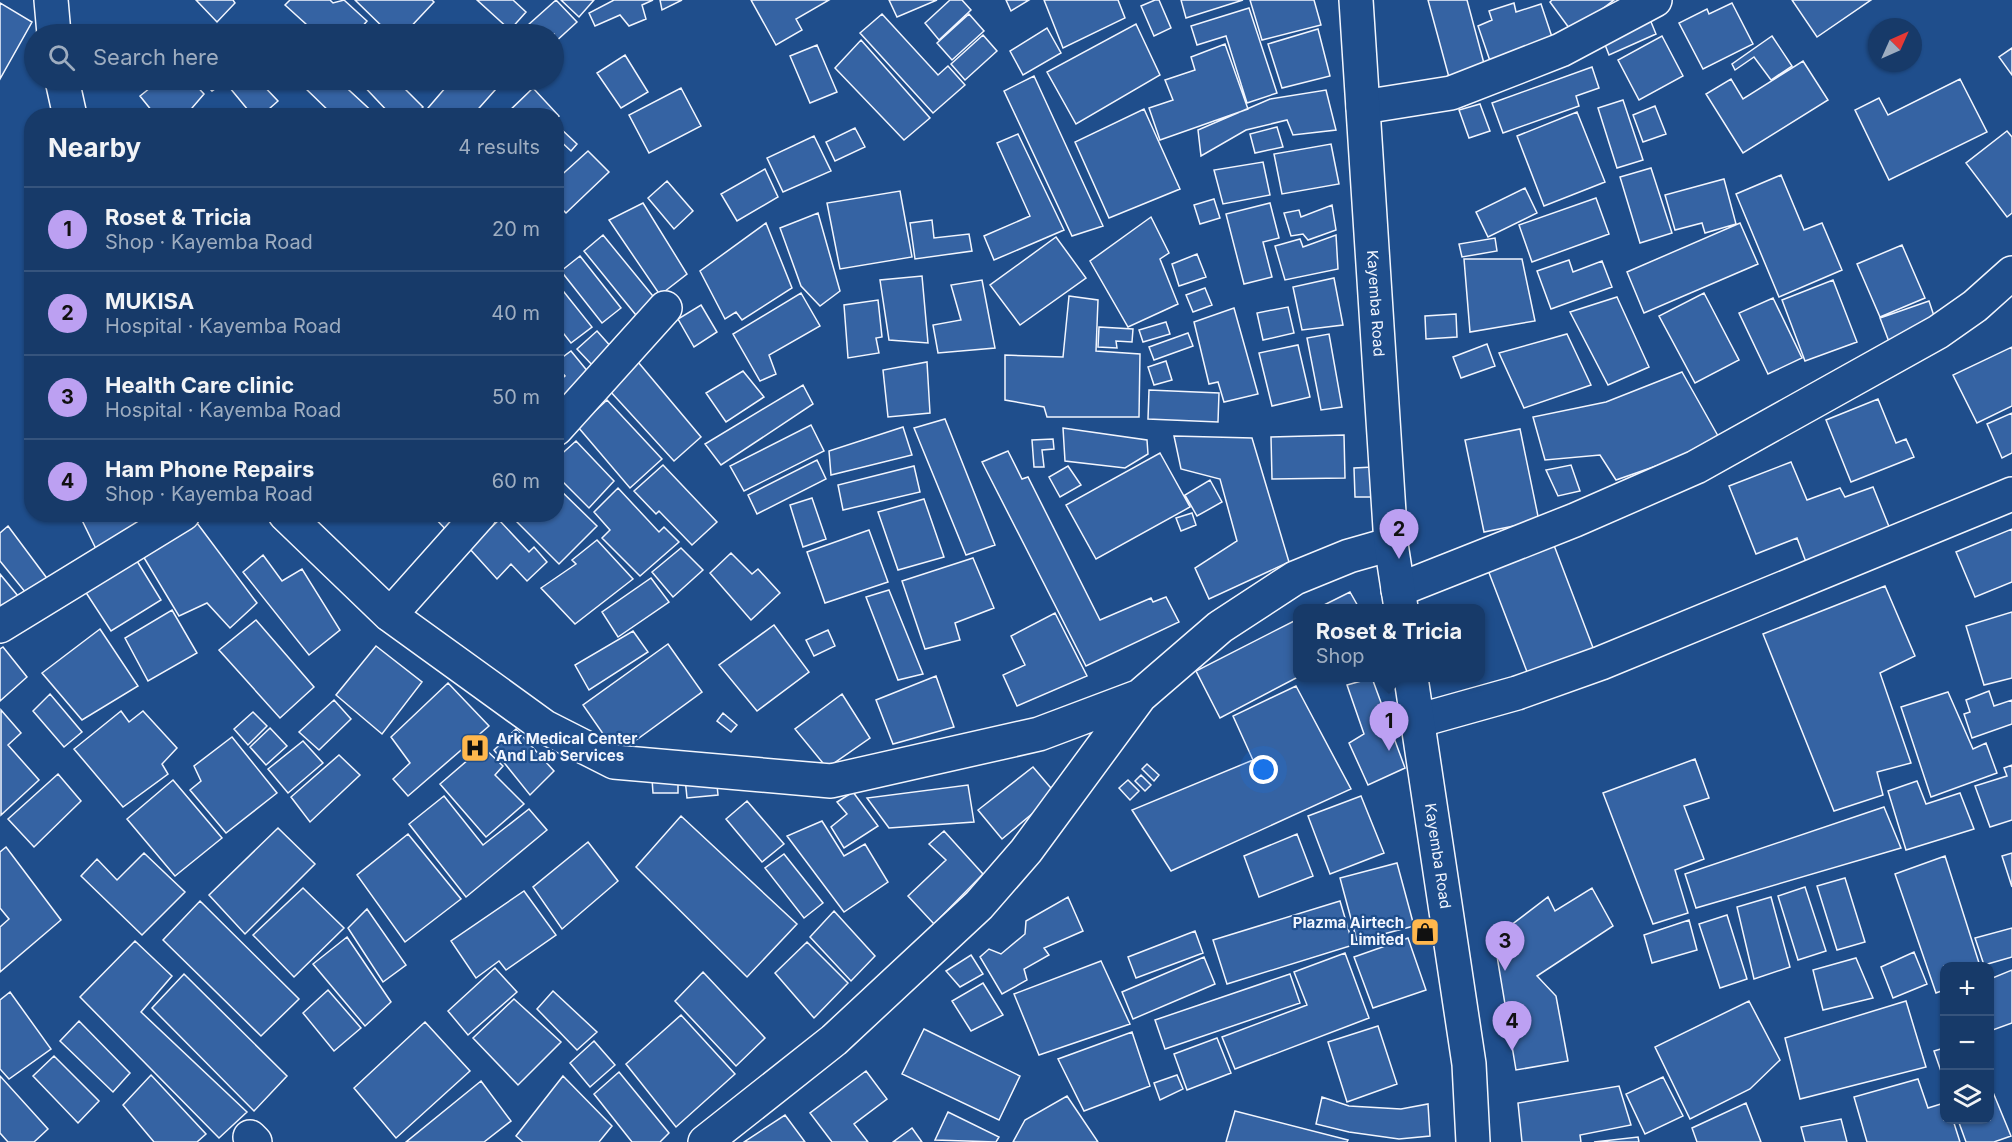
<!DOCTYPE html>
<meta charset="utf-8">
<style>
:root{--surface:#173a69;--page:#20416f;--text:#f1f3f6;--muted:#9eadc0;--line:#36547d;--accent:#bca0f2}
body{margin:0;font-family:Inter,sans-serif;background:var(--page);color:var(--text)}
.controls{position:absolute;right:18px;bottom:18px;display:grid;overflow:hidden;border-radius:12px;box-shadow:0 2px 4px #0004}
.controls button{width:54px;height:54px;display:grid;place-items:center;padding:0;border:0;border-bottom:2px solid var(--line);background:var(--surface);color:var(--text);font:30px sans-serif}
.compass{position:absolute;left:1868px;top:18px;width:54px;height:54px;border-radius:50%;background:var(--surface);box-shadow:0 2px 4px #0004;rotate:45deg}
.you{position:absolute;left:1264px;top:770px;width:21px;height:21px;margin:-15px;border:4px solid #fff;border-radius:50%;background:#1a73e8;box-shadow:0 0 0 9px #1a73e833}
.badge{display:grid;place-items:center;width:39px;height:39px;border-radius:50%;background:var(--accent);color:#111;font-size:20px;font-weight:700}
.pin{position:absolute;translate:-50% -50px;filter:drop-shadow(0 2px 3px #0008)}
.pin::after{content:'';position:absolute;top:32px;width:21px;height:18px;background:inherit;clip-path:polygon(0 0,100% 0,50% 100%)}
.popup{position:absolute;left:1293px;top:604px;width:192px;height:78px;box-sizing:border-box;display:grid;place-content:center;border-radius:12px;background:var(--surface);filter:drop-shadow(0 2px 4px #0005);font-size:20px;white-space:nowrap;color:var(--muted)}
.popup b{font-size:22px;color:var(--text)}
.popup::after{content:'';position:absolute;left:50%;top:100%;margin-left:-12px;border:12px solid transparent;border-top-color:var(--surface)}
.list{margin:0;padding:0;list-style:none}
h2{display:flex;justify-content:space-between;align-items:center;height:78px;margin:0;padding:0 24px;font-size:26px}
h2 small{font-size:20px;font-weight:400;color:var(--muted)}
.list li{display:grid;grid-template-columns:39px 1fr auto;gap:18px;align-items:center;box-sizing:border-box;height:84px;padding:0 24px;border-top:2px solid var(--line)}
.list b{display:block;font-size:22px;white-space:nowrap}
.list p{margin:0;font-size:20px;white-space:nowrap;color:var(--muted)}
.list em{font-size:20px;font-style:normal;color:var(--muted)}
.icon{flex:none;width:33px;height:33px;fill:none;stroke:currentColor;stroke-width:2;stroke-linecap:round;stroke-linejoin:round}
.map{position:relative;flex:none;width:2012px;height:1142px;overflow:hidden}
.search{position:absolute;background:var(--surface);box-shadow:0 2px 4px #0004;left:24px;top:24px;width:540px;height:66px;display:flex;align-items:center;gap:15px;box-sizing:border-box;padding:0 21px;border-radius:33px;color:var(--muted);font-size:22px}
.panel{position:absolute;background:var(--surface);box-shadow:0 2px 4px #0004;left:24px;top:108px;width:540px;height:414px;border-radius:24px}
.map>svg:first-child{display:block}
.building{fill:#3563a3;stroke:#f2f6ff;stroke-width:1.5}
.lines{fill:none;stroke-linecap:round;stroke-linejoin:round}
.minor-casing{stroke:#f2f6ff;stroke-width:36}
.tertiary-casing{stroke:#f2f6ff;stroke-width:36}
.minor{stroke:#1f4e8c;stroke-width:33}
.tertiary{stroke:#1f4e8c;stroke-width:33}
.labels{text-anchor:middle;stroke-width:4.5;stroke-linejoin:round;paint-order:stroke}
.street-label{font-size:15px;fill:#f2f6ff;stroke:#1f4e8c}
.poi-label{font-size:15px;font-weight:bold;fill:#f2f6ff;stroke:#1f4e8c;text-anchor:start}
</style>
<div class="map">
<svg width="2012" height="1142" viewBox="0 0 2012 1142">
<rect width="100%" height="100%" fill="#1f4e8c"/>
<path class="building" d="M196,0H233L235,3L217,22Z
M290,0H330L333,3L344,0L367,21L356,34H317L285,5Z
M355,0H432L434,2L404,34H390Z
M477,0H513L526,12L510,30Z
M556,0L577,22L554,43V34H518Z
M561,0H594L579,17Z
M614,0H653L642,5L646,19L629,26L620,15L595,26L589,13Z
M660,0H682L662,10Z
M751,0H829L796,19L802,30L776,45Z
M889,0H937L897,17Z
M950,0H962L971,10L939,40L925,23Z
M1006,0H1029L1011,11Z
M1044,0H1118L1125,18L1063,48Z
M1155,0H1159L1171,28L1154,36L1141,6Z
M1181,0H1243L1186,18Z
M1250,0H1314L1321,25L1262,40Z
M1428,0H1467L1486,71L1450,81Z
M1552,0H1614L1572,32L1550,2Z
M1792,0H1871L1817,37Z
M0,3L32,22L0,79Z
M1514,3L1516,12L1541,4L1553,40L1490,61L1478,26L1492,20L1489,11Z
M1732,3L1753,44L1703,69L1679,23L1707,9L1709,14Z
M1249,8L1277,93L1247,103L1226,36L1197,45L1191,26Z
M882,14L938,75L948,66L965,85L933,113L860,33Z
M969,14L984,31L952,60L937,43Z
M1649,17L1656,34L1609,55L1602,37Z
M1136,24L1160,75L1076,124L1047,72Z
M1047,28L1061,53L1023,75L1010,51Z
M1318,29L1330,76L1282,88L1268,44Z
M983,35L997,51L965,80L951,64Z
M1662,36L1683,76L1639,100L1618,60Z
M1772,36L1792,66L1771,80L1754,57L1735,70L1732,64Z
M861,40L930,118L904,140L835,68Z
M1225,44L1248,109L1160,140L1149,108L1173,100L1165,80L1195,70L1191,57Z
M817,45L837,92L810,103L790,56Z
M2012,48V75L1999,57Z
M625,55L648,92L621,108L597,73Z
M1803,61L1828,100L1743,153L1706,94L1731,79L1743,99Z
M1592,67L1599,88L1576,96L1579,106L1503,133L1492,103Z
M1034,76L1103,226L1072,236L1004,91Z
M1960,79L1987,132L1889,180L1855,110L1879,98L1888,115Z
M160,80H191L204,94L192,108L198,116H156L140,96Z
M201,80H258L278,101L261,116H253L225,82L212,91Z
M307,80H338L377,116H334L302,85Z
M358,80H396L423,107L414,116H392Z
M452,80H504L472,116H435L428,108Z
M533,88L559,116L556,118V116H504Z
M681,88L701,126L649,153L629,115Z
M1326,90L1336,130L1293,135L1287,120L1246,130L1201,156L1198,130L1270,99Z
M1623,100L1643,160L1617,168L1598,108Z
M1480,104L1490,131L1469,138L1459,110Z
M1655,106L1666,134L1643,142L1633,115Z
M1144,109L1180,189L1109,218L1075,142Z
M1577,112L1605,182L1544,206L1517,136Z
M1277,127L1283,147L1255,153L1250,134Z
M560,128L577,144L571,151L556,137V131Z
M855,128L865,147L835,161L826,142Z
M2007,131L2012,137V213L2007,217L1966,163Z
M1018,134L1064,230L994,260L984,236L1030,216L997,143Z
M814,136L831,171L783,192L767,158Z
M1331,144L1339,184L1282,194L1274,154Z
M588,151L609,172L566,213L556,203V180Z
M1263,162L1270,195L1223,204L1214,170Z
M1651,168L1672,233L1640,243L1620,177Z
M765,169L778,197L737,221L721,194Z
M1781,175L1804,230L1822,223L1842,270L1779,297L1736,194Z
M1724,179L1736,224L1705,233L1702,223L1675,230L1665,195Z
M667,181L693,211L674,229L648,198Z
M1525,188L1537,213L1488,237L1476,212Z
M900,191L912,257L840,269L827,203Z
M1596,198L1609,234L1532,262L1519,225Z
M1214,199L1220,218L1200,224L1194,205Z
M643,203L687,274L660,295L609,220Z
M1270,203L1279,238L1263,242L1272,277L1244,284L1226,214Z
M1332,205L1336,230L1308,240L1303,234L1291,236L1284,213L1299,210L1301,217Z
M818,213L840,291L820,306L801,286L780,228Z
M1151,217L1169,253L1160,259L1178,304L1128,327L1090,261Z
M932,220L934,238L969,234L972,251L915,259L910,223Z
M766,223L792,288L742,320L736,312L725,319L700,271Z
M1740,223L1758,264L1644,313L1627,272Z
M603,235L657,301L640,320L584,251Z
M1336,235L1338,269L1285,280L1275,246L1300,239L1303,247Z
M1056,237L1086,278L1020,325L990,285Z
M1495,238L1497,251L1462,257L1459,244Z
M1902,245L1925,298L1880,317L1857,264Z
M1197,254L1206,277L1179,286L1172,264Z
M580,256L621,308L602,323L561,271Z
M1464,259H1522L1535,321L1470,332Z
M1569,260L1573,272L1602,261L1612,287L1551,309L1537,271Z
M922,276L928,343L889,340L880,280Z
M1334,278L1343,325L1302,330L1293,287Z
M982,280L995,348L938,353L933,325L961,320L951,285Z
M1833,280L1857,342L1805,361L1782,300Z
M556,282L592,327L571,343L556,324Z
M1205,288L1212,305L1193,312L1186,295Z
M801,293L820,326L769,355L776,374L760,381L733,334Z
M1704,293L1739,360L1695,383L1659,316Z
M1069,296L1098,300L1096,351L1140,354L1139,417H1047L1044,407L1005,400V355L1063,357Z
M1617,297L1649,367L1608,385L1570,312Z
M1773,298L1802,358L1768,374L1739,313Z
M878,300L882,337L876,338L879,353L848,358L844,305Z
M1929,301L1939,331L1891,347L1880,318Z
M701,305L717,332L694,347L678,319Z
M1288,307L1294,333L1263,340L1257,313Z
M1234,308L1258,394L1224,402L1218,382L1209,384L1194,322Z
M1456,314L1457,337L1426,339L1425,316Z
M1166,322L1170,334L1143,342L1139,330Z
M1099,327L1133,329L1132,342L1116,341L1117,348L1098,347Z
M597,331L613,349L594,367L577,349Z
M1188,333L1193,346L1154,360L1149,347Z
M1329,334L1342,407L1321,410L1307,338Z
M1567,334L1591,385L1524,408L1499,353Z
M1487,344L1495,366L1461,378L1453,357Z
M1298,345L1310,397L1272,406L1259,353Z
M2012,347V406L1977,423L1953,375Z
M571,351L589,373L563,398L556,384L565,376L556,366V362Z
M1166,361L1172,380L1154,385L1148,367Z
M638,362L701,437L674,461L609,390Z
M927,362L930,413L888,417L883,370Z
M743,371L764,397L726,422L706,393Z
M1682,372L1722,443L1616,480L1600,455L1545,460L1533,417L1606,402Z
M803,385L813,404L721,465L705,444Z
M1149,390L1219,393L1218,422L1148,419Z
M1878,399L1896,443L1906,439L1914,457L1851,482L1826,420Z
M607,400L662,459L630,488L578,427Z
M2012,413V453L2002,458L1987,424Z
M945,419L995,545L966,555L914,428Z
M811,425L824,451L744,491L730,466Z
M903,427L912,455L831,475L829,451Z
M1063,428L1147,440L1148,454L1125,468L1065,461Z
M1520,429L1539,521L1484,532L1465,440Z
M1344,435L1345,478L1272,479L1271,437Z
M1174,436L1252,438L1289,562L1209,599L1195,568L1237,541L1220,479L1181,469Z
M1053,439L1054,449L1042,450L1044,467H1034L1032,440Z
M576,441L614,481L589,508L556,475V459Z
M1008,451L1022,479L1028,477L1100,620L1151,598L1153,602L1166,597L1179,622L1086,666L982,462Z
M1160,453L1190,507L1096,559L1066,505Z
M817,460L826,479L757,514L748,495Z
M1791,462L1807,500L1840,488L1845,497L1873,487L1890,529L1806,562L1797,538L1756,554L1729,486Z
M663,465L717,522L692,545L659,511L656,514L634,491Z
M1571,465L1580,491L1558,496L1546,470Z
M914,466L920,492L843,510L838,485Z
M1068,466L1081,485L1060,497L1049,477Z
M1373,467L1374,497H1355L1354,468Z
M1210,480L1222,502L1197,516L1185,495Z
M556,486L597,526L559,564L509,514H556Z
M618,488L659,532L664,527L679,542L640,576L602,538L610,530L594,512Z
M812,498L826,539L803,547L790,505Z
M924,499L944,557L898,570L878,512Z
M1192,513L1196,525L1181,531L1176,518Z
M79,514H171L98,553Z
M431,514H470L451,535Z
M499,520L529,552L534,547L547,562L527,581L511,564L497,579L469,548Z
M197,523L257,603L230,628L207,603L179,616L143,556Z
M8,526L49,581L30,598L0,561V533Z
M2012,529V582L1975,597L1956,552Z
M869,530L888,582L825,603L807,552Z
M597,540L633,579L575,624L541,588L576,564L572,560Z
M1552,540L1595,653L1529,677L1486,565Z
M681,548L703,570L673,597L652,572Z
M731,553L752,574L758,569L780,593L751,620L710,573Z
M263,555L282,581L302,569L340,630L309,655L243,572Z
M973,558L994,608L955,623L960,640L925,649L902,581Z
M137,561L161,600L111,631L83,588Z
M0,574L18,596L0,612Z
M651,578L669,602L618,637L602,612Z
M1885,586L1915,656L1880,673L1911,763L1877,772L1883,795L1834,811L1763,634Z
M889,590L923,674L898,680L866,597Z
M1350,592L1359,608H1318Z
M172,610L197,653L148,681L125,638Z
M2012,612V678L1984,685L1966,626Z
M1055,613L1087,676L1017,706L1003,675L1025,665L1011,636Z
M1298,619V677L1220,718L1196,671Z
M256,620L314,687L280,718L219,650Z
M774,625L809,672L757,711L719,665Z
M100,629L138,686L82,720L42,673Z
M828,630L835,646L814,656L806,640Z
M633,631L648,652L589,690L575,665Z
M668,644L702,692L617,754L583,705Z
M376,646L422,682L382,734L336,695Z
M3,647L27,677L0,701V649Z
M936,676L954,727L893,744L876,700Z
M1372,678L1405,768L1368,785L1349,743L1364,734L1347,685Z
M448,683L489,726L408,796L393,779L410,763L391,737Z
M1296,686L1351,789L1171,871L1132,810L1253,760L1233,716Z
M1989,691L1994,706L2012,700V724L1972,738L1964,714L1970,712L1966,700Z
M1948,692L1973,749L1986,743L1997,773L1931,797L1901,707Z
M50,694L82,732L64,747L33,711Z
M842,694L870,738L827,768L795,729Z
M334,700L351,719L319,750L299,732Z
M1,710L21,733L8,745L39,780L1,815Z
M121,711L129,722L143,711L177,748L162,764L168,774L123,807L74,749Z
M253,712L267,726L248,745L234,729Z
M723,713L737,725L731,732L717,721Z
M270,728L287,746L266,765L250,747Z
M516,729L554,771L530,795L494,750Z
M232,737L277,793L226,833L190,790L201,781L194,766Z
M303,741L323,763L288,793L268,769Z
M483,747L503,766L495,775L524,804L486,837L440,784Z
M339,755L360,775L310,822L291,797Z
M1695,759L1709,798L1684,806L1704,859L1675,870L1688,913L1653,924L1603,793Z
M1147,764L1159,775L1154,781L1142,769Z
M2012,765V820L1990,827L1975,786L2007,776L2004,768Z
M1033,767L1056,794L1002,839L978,810Z
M58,774L81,801L34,847L8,819Z
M716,775L718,795L687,798L685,778Z
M1141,775L1151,785L1145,791L1135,781Z
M652,779L678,780V793H653Z
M173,780L222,838L175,876L127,819Z
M1128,780L1139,791L1130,800L1119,788Z
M1917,781L1926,804L1960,793L1974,829L1906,850L1888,791Z
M968,785L974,822L889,828L867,798Z
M853,792L878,826L844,848L831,827L847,814L837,802Z
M444,796L483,845L529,809L547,830L466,897L409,824Z
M1361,796L1384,853L1330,874L1308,816Z
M747,801L784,844L762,862L726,819Z
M1884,807L1901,848L1696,908L1685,874Z
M681,816L797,924L747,977L636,867Z
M822,821L844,856L865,844L888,882L844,912L787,836Z
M278,828L315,864L245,934L209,895Z
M944,831L983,874L934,924L908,896L946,860L929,844Z
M408,834L461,899L405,942L357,875Z
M1297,834L1313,876L1259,897L1244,856Z
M588,842L618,881L562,929L533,887Z
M6,847L61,920L0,972V927L9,919L0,908V852Z
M144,853L185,892L142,935L81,876L97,859L117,880Z
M2012,853V887L2002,856Z
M784,854L823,903L804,918L765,868Z
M1945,856L1980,966H1944V990L1936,993L1895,874Z
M1397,863L1414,926L1357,941L1340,878Z
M1845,878L1865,942L1837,950L1817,886Z
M1805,887L1826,951L1798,960L1778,896Z
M303,888L344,928L294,977L253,935Z
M1592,888L1613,926L1537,976L1556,996L1568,1061L1516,1070L1494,938L1548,897L1555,911Z
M524,891L556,935L506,970L499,961L476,978L451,941Z
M1068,897L1083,931L1044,948L1049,955L1024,969L1027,980L1002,994L980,957L989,949L1001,954L1025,934L1026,921Z
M1771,897L1790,967L1754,979L1737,907Z
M200,901L299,999L261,1036L163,940Z
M1340,901L1353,945L1227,984L1213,940Z
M367,909L406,965L383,982L348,928Z
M834,911L875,956L851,981L810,937Z
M1727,915L1747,979L1720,988L1699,924Z
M1689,920L1697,950L1652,963L1644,935Z
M2012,928V957L1984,965L1975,938Z
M1195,931L1203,953L1136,978L1128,957Z
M347,937L391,1002L365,1026L313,964Z
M1408,938L1426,990L1373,1008L1354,957Z
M135,941L172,976L141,1012L247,1112L219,1138L80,997Z
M807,942L848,983L814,1018L775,973Z
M1914,952L1927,984L1893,998L1881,967Z
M1345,953L1369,1018L1235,1069L1222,1037L1307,1005L1294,972Z
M971,955L983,974L960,987L946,971Z
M1204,957L1215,984L1133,1019L1122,992Z
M1856,958L1873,998L1823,1010L1813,970Z
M1101,961L1130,1024L1039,1055L1014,994Z
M495,968L517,992L468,1035L448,1011Z
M2012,970V1023L1990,1031V979Z
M703,972L765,1038L736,1066L675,1001Z
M184,974L287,1076L254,1111L152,1008Z
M1290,974L1300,1003L1165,1049L1155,1020Z
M983,983L1003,1015L971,1031L952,1001Z
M328,990L361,1028L334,1051L303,1013Z
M553,991L597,1032L577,1050L537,1009Z
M10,992L51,1049L9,1079L0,1069V1000Z
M514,999L561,1042L518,1085L473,1038Z
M1749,1001L1780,1060L1750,1089L1690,1119L1655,1047Z
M1906,1001L1926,1067L1800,1099L1785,1038Z
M681,1015L735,1074L676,1127L626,1064Z
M79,1021L130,1073L113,1092L60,1041Z
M425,1022L470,1071L396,1138L354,1088Z
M1378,1026L1397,1084L1347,1102L1328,1042Z
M924,1029L1020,1076L999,1120L902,1074Z
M1132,1032L1150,1086L1084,1111L1058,1059Z
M1217,1038L1231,1073L1187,1090L1174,1054Z
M594,1041L615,1065L590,1087L570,1063Z
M1944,1048V1080L1934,1051Z
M54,1056L99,1101L78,1123L33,1076Z
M866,1071L887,1099L854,1124L868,1142H832L810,1113Z
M619,1072L669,1133L660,1142H632L594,1094Z
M151,1075L206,1134L197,1142H154L123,1105Z
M1177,1075L1183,1089L1160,1100L1154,1083Z
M0,1076L48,1129L34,1142H8L0,1133Z
M563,1076L612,1126L599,1142H523L516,1136Z
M1663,1077L1683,1116L1645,1134L1626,1094Z
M1918,1079L1928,1108L1944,1103V1120H1953L1960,1142H1867L1854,1097Z
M481,1081L511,1121L484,1142H406Z
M1990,1085L2011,1136L1994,1142H1966L1958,1120H1990Z
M1619,1086L1631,1125L1580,1135L1581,1142H1522L1518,1103Z
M1067,1096L1098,1142H1013L1025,1120Z
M1322,1097L1349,1106L1401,1109L1428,1104L1430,1136L1399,1139L1349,1132L1316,1124Z
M1746,1103L1761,1142H1697L1692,1128Z
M1235,1111L1348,1140L1347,1142H1226Z
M948,1112L999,1137L996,1142L935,1140Z
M785,1115L805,1142H744Z
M1841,1119L1847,1142H1805L1801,1127Z
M912,1128L922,1142H893Z
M1638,1137L1639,1142H1594Z"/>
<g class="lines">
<g class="minor-casing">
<path id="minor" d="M51,0L54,34
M62,80L70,116
M1363,107L1451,93L1561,50L1655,0
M556,429L665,308
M285,514L390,615L545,727L614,762L831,781L1039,734L1140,696
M1398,590L1575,520L1696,467L1938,332L1975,306L2012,273
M390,615L480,514
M0,626L183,514
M1417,721L1517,693L1601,663L2012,494
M250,1137L255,1142
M705,1142L834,1040L979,905L1026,851L1140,696L1220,627L1295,578L1349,556L1391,544"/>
</g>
<g class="tertiary-casing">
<g id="tertiary">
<path id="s1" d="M1356,0L1391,544L1401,608"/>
<path id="s2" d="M1411,678L1469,1064L1473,1142"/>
</g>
</g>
<use href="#minor" class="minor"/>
<use href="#tertiary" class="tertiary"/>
</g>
<defs>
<g id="hospital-square" transform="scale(1.5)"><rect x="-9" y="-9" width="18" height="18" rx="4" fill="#ffb74d" stroke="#1f4e8c"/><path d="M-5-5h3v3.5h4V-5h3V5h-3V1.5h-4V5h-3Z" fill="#111"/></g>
<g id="shop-square" transform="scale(1.5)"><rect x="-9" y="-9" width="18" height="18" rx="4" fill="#ffb74d" stroke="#1f4e8c"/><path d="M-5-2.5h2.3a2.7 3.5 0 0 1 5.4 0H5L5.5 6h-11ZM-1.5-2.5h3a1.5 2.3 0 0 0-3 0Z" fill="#111"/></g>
</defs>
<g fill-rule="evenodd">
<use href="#hospital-square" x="475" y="748"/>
<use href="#shop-square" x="1425" y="932"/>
</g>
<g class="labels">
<g class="street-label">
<text dy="5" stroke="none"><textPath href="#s1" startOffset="304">Kayemba Road</textPath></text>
<text dy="5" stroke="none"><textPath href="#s2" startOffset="180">Kayemba Road</textPath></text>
</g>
<g class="poi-label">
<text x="496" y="744">Ark Medical Center<tspan x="496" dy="17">And Lab Services</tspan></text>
<text x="1404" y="928" text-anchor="end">Plazma Airtech<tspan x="1404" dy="17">Limited</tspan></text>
</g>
</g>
</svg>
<div class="controls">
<button>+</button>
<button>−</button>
<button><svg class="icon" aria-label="layers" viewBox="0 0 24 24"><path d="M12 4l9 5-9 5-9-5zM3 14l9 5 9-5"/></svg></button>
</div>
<svg class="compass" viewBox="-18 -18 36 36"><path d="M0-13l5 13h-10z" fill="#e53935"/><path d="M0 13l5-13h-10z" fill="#9eadc0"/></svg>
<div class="you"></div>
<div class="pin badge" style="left:1389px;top:751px">1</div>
<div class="popup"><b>Roset &amp; Tricia</b>Shop</div>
<div class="pin badge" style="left:1399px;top:559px">2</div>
<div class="pin badge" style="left:1505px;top:971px">3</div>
<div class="pin badge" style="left:1512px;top:1051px">4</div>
<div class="search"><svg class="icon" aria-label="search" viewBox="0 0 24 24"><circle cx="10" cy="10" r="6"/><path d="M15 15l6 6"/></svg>Search here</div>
<section class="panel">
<h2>Nearby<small>4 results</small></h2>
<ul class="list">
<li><span class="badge">1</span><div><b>Roset &amp; Tricia</b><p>Shop · Kayemba Road</p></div><em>20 m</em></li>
<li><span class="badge">2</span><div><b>MUKISA</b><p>Hospital · Kayemba Road</p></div><em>40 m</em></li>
<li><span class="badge">3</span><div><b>Health Care clinic</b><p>Hospital · Kayemba Road</p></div><em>50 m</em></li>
<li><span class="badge">4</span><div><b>Ham Phone Repairs</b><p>Shop · Kayemba Road</p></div><em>60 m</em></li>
</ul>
</section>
</div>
